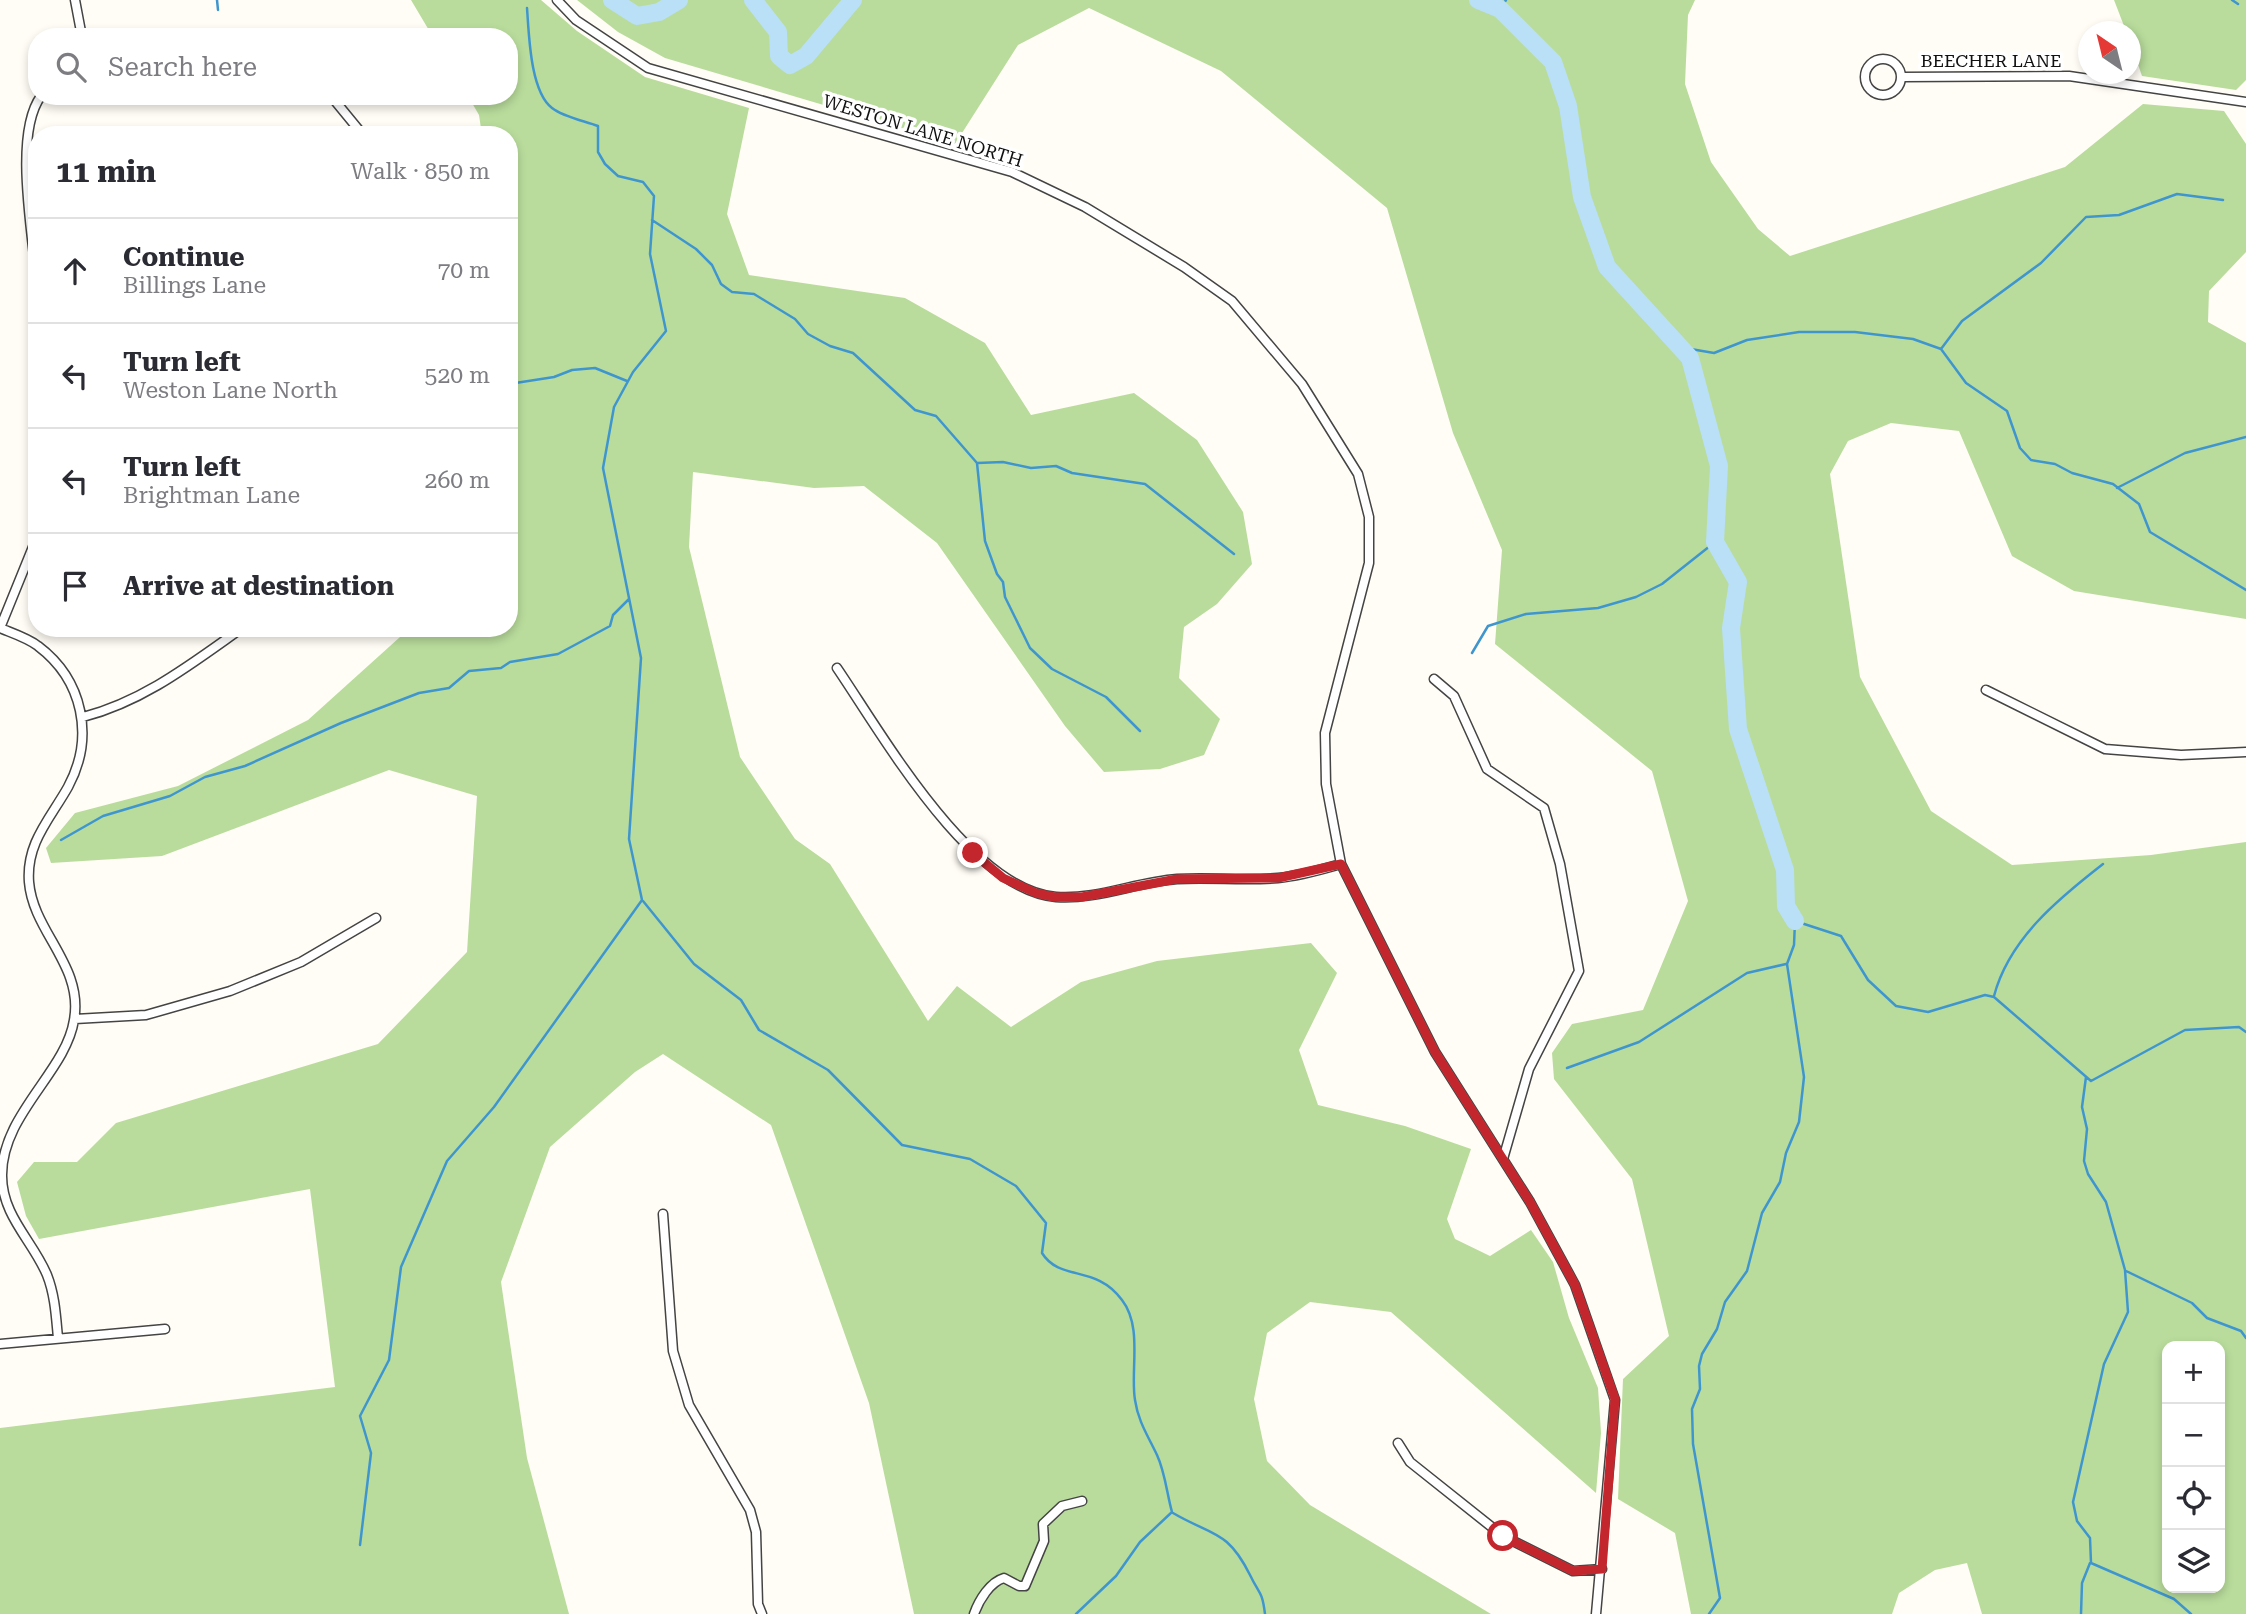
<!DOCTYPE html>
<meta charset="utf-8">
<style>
:root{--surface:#fff;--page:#f2f2f3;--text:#2b2b33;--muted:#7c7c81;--line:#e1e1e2}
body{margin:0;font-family:"Roboto Serif",serif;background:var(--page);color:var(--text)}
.controls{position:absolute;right:21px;bottom:21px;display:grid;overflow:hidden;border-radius:14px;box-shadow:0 4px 10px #0003}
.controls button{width:63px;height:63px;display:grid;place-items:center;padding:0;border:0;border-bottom:2px solid var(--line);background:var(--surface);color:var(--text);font:35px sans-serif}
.compass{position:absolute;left:2078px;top:21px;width:63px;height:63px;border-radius:50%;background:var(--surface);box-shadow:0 4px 10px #0003;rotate:325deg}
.stop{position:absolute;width:21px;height:21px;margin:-16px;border:5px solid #c4262e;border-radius:50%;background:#fff}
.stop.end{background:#c4262e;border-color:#fff;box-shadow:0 2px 7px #0008}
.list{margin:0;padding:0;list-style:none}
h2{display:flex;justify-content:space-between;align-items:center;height:91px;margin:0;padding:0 28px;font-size:30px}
h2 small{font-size:23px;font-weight:400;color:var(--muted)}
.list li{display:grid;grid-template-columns:46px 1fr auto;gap:21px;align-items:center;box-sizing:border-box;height:105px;padding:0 28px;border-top:2px solid var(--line)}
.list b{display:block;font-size:26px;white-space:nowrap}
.list p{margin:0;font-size:23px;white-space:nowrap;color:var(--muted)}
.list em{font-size:23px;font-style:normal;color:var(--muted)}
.icon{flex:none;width:38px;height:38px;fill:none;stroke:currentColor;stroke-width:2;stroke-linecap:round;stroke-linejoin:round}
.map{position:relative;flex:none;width:2246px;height:1614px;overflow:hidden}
.search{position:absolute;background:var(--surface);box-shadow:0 4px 10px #0003;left:28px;top:28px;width:490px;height:77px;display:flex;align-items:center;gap:18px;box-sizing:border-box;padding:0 24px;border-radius:28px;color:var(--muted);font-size:26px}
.panel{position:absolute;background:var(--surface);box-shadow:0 4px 10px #0003;left:28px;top:126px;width:490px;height:511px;border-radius:28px}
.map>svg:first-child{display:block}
.forest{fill:#b9dc9c;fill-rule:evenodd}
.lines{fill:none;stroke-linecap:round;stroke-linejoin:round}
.stream{stroke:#3f96cf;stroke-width:2.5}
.river{stroke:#b9e0f7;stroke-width:18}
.street-casing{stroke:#444;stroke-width:11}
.street{stroke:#fff;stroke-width:8}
.route{stroke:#c4262e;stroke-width:9}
.labels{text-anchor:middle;stroke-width:7;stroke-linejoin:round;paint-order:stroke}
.street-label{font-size:18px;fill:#111;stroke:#fff}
</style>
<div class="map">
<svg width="2246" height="1614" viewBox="0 0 2246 1614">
<rect width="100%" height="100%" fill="#fffdf5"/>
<path class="forest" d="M411,0H541L577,31L645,77L749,108L727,214L749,275L905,298L985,343L1031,415L1134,393L1197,440L1243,512L1252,564L1217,604L1184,627L1179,678L1220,719L1204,755L1160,769L1104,772L1065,726L937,543L864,486L814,488L693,472L689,547L740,757L795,839L830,864L928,1021L957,986L1011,1027L1081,982L1157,961L1311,943L1337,973L1299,1050L1318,1105L1405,1126L1471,1149L1447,1219L1455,1239L1490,1256L1531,1230L1553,1262L1569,1318L1598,1388L1601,1433L1596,1493L1391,1312L1310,1302L1267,1333L1254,1399L1267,1461L1310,1505L1491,1614H914L869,1403L771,1125L663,1054L635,1072L550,1147L501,1282L527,1458L569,1614H0V1428L335,1387L310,1189L39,1239L26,1216L17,1182L34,1162H77L116,1123L378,1044L467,952L477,796L389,770L162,856L51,863L46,848L75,813L178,786L308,720L410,628H509V135H482L479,115L468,96H509V37H433Z
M577,0H1695L1688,15L1685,84L1711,162L1758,229L1790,256L2065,167L2143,104L2224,111L2246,144V252L2209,291L2208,322L2246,343V619L2074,591L2012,556L1959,431L1891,423L1848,441L1830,474L1860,677L1931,811L2012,865L2151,855L2246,842V1614H1982L1967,1563L1935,1570L1899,1593L1892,1614H1691L1675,1533L1618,1499L1623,1379L1669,1336L1632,1179L1554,1079L1552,1053L1572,1024L1643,1010L1688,901L1652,771L1495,644L1502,550L1453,433L1387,208L1221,71L1089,8L1018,45L955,144L665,58L618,32ZM2167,1346H2220V1588H2167Z
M2114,0H2246V80L2236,90L2142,76L2131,44L2130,32L2126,31Z"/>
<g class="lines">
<path class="stream" d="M217,0L218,10
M2232,0L2238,4
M1500,9L1506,0
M652,220L696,249L712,265L721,284L732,292L754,294L795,319L808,334L830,346L853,353L915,410L936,416L977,463L1003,462L1031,468L1056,466L1072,473L1145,484L1234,554
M1679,347L1714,353L1747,340L1799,332H1855L1913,339L1941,349L1966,383L2007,411L2020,448L2031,460L2055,464L2072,473L2113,484L2139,504L2150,532L2246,590
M1941,349L1962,321L2041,263L2086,217L2119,215L2177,194L2223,200
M509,384L554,377L572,370L595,368L627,381
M977,463L985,541L997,574L1003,582L1005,597L1030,648L1052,669L1106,697L1140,731
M2117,488L2185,453L2246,437
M1472,653L1488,626L1526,614L1598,608L1636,597L1662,584L1715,542
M61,840L103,816L170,796L205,777L245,766L341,723L419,693L449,688L469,671L501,668L510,662L558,654L610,626L613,615L629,599
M643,901L694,964L741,1000L759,1030L828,1070L902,1145L970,1159L1016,1186L1046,1223L1042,1253C1060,1282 1096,1264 1122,1300C1143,1327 1130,1371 1135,1400C1138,1421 1148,1436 1157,1455C1165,1472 1167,1494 1172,1512L1140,1542L1116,1576L1076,1614
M1994,996C2009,939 2058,899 2103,864
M1567,1068L1639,1042L1747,973L1786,964
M2086,1077L2082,1107L2087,1129L2084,1161L2088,1174L2106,1202L2125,1270L2128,1312L2104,1364L2073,1502L2077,1521L2090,1538L2091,1563L2174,1599L2191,1614
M2126,1271L2192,1303L2207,1318L2241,1331L2246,1338
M1173,1513C1212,1536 1227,1529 1250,1575C1259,1594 1262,1590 1265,1614
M360,1545L371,1453L360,1416L389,1360L401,1267L447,1161L494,1107L642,900L629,839L641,658L603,468L614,407L633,372L666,331L650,254L654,196L643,182L618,176L605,164L598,152V126C585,121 563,117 552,108C530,91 529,34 527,8
M1709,1614L1720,1598L1693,1444L1692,1409L1700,1389L1699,1366L1702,1354L1717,1329L1725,1302L1747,1271L1762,1213L1780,1182L1786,1153L1799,1122L1804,1077L1787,964L1794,945L1795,921L1841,936L1868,980L1896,1006L1928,1012L1985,995L1994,997L2091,1081L2185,1030L2239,1027L2246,1032
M2081,1614L2082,1583L2090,1563"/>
<path class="river" d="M612,0L637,16L659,12L679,0
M753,0L778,32L779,56L790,65L806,56L853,0
M1478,0L1500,9L1553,62L1568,106L1582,197L1607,267L1690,358L1719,466L1715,542L1738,582L1731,628L1738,729L1785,870L1786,906L1795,921"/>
<g class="street-casing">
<path id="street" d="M75,0L82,37
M557,0L576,20L648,68L1012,172L1085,207L1184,267L1232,301L1302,384L1358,474L1369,517V563L1325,733L1326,784L1341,864L1435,1052L1530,1202L1575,1285L1615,1400L1596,1614
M1865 77a18 18 0 1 1 36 0a18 18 0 1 1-36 0Z
M1902,77L2069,76L2246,102
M331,96L363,135
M37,284C33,235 13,134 41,96
M0,628C12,633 28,638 38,646C83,680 95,737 68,787C50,819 26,843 29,882C33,932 84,966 74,1020C66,1072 1,1115 2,1176C2,1216 33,1241 47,1275C55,1295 56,1317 58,1338
M0,628L37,537
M837,668C882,734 970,890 1056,897C1097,900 1136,882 1177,879C1211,877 1245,881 1278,878C1300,876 1320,870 1341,864
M1434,679L1454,696L1487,769L1544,808L1560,864L1579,971L1529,1069L1503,1159
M1986,690L2105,749L2181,755L2246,752
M83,717C144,701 191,664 242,628
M75,1019L146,1015L230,991L301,962L376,918
M663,1214L673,1351L689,1405L750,1510L756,1532L758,1604L762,1614
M0,1344L165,1329
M1398,1443L1410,1462L1503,1536L1573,1571L1602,1569
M974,1614C979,1600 990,1582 1004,1578L1019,1586H1025L1044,1541L1043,1524L1062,1506L1082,1501"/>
</g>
<use href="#street" class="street"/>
</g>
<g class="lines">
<path class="route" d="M973,853L1003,878L1036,893L1054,897H1082L1177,879L1278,878L1341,864L1435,1052L1530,1202L1575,1285L1615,1399L1602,1569L1573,1571L1503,1536"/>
</g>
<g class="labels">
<g class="street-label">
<text x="1991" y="67">BEECHER LANE</text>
<text transform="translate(923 131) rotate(17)" y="6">WESTON LANE NORTH</text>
</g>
</g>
</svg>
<div class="controls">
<button>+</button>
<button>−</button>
<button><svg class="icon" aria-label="locate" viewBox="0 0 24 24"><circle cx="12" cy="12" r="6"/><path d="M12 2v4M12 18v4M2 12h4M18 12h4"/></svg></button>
<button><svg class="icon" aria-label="layers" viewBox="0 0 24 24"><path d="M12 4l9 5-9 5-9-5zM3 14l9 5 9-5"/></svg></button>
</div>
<svg class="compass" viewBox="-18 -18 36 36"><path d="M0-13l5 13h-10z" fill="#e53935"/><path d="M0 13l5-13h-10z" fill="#7c7c81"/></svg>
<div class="stop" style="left:1503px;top:1536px"></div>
<div class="stop end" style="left:973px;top:853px"></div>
<div class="search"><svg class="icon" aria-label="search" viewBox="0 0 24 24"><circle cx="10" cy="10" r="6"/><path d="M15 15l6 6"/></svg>Search here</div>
<section class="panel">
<h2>11 min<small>Walk · 850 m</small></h2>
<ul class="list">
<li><svg class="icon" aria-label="ahead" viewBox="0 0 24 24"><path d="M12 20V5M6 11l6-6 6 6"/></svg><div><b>Continue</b><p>Billings Lane</p></div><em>70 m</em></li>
<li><svg class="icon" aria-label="left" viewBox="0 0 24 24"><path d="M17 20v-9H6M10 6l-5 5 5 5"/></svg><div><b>Turn left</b><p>Weston Lane North</p></div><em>520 m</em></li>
<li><svg class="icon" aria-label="left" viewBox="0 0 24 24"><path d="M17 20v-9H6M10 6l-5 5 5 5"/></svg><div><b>Turn left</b><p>Brightman Lane</p></div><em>260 m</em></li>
<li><svg class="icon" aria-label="arrive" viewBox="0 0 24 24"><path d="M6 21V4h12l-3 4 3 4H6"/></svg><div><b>Arrive at destination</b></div></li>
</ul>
</section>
</div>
